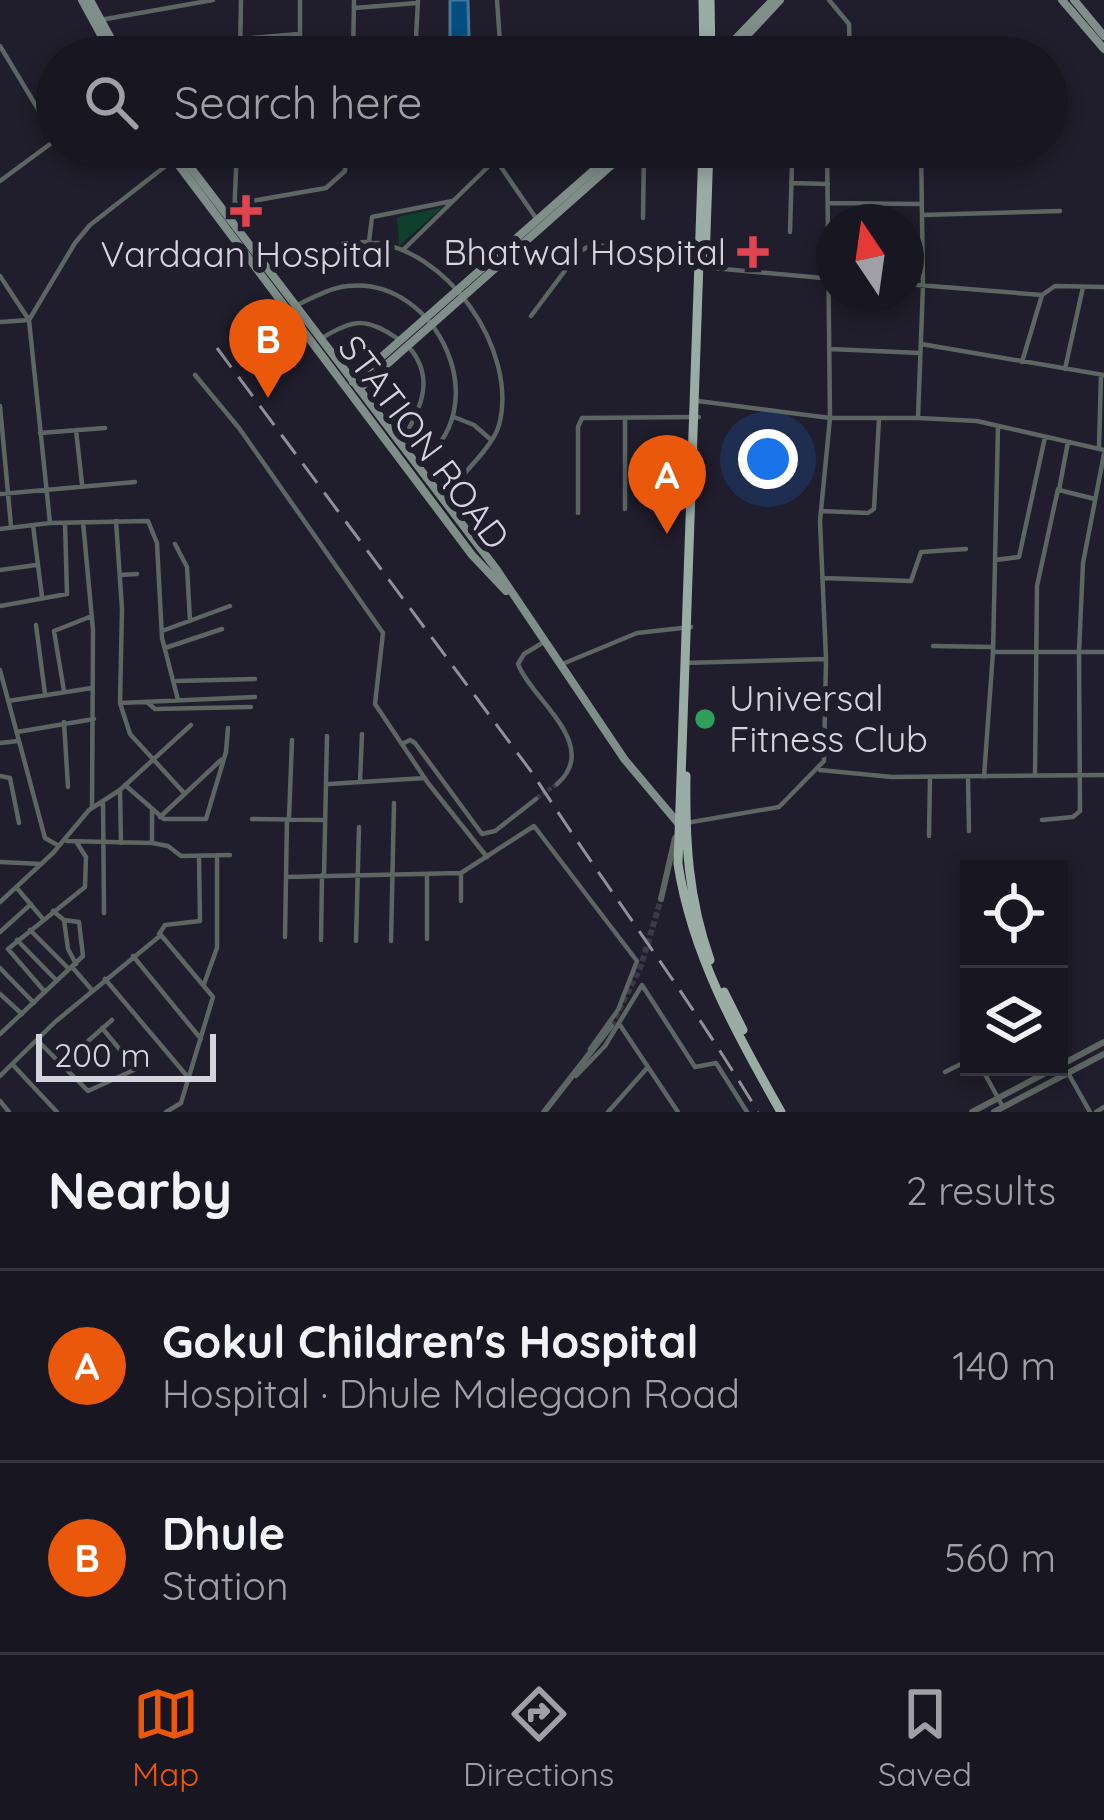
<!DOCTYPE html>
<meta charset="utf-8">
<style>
:root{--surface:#181621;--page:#211f2a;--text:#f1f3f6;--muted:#9f9fa5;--line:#36353f;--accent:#ea580c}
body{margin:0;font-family:Quicksand,sans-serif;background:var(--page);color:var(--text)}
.controls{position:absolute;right:36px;bottom:36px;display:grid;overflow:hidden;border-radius:0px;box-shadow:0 6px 18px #0003}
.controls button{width:108px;height:108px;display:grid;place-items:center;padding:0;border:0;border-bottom:3px solid var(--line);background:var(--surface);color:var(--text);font:60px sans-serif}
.compass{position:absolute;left:816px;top:204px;width:108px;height:108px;border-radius:50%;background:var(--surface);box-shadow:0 6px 18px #0003;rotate:347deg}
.scale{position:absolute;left:36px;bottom:30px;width:180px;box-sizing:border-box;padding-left:12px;border:6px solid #d5d3de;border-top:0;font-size:33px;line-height:42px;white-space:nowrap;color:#d5d3de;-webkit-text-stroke:9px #201d2c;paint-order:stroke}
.you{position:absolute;left:768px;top:459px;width:42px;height:42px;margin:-30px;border:9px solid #fff;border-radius:50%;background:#1a73e8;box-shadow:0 0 0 18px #1a73e833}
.badge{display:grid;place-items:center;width:78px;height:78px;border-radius:50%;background:var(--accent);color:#fff;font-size:39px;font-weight:700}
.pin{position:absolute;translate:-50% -99px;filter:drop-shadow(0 3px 6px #0008)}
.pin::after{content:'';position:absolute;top:63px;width:42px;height:36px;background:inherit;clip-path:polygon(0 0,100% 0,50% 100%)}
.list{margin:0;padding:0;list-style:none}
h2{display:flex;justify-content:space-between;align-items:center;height:156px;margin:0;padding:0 48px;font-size:51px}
h2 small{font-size:39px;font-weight:400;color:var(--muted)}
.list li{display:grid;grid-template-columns:78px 1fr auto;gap:36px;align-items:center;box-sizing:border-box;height:192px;padding:0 48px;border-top:3px solid var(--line)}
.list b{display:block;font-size:45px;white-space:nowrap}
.list p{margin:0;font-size:39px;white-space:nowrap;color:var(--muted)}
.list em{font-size:39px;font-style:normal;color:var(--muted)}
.icon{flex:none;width:66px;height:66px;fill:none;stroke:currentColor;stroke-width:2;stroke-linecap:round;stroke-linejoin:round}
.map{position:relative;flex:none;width:1104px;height:1112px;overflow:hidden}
.search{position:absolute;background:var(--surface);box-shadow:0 6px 18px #0003;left:36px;right:36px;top:36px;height:132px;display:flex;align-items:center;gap:30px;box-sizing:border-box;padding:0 42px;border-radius:66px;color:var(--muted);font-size:45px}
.sheet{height:540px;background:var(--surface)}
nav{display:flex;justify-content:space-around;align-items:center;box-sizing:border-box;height:168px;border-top:3px solid var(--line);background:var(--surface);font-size:33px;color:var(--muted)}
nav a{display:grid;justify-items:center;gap:6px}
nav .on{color:var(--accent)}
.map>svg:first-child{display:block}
.green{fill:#0f3f2d}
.water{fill:#044f80;stroke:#43779c;stroke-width:3}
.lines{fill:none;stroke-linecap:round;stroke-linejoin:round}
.minor-tunnel{stroke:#3b3847;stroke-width:4.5;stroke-dasharray:4.5 2;stroke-linecap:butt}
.tertiary-tunnel{stroke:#3b3847;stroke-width:6;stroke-dasharray:6 3;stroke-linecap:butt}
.minor{stroke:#5d6662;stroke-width:4.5}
.tertiary{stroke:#5d6662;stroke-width:6}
.secondary{stroke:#7f8e88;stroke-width:8}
.primary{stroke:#9aada5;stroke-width:9}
.rail{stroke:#928f9c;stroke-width:3;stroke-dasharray:24 12;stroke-linecap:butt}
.health-dot{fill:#e0444e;stroke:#201d2c;stroke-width:4.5}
.leisure-dot{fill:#2e9e5b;stroke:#201d2c;stroke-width:4.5}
.labels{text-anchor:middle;stroke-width:12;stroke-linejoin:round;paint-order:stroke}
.poi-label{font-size:36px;fill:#d5d3de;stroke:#201d2c;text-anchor:end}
.street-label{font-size:36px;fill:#d5d3de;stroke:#201d2c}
</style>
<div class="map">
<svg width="1104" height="1112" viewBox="0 0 1104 1112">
<rect width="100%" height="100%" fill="#201d2c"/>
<path class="green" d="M443,207L399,246L397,217Z"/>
<path class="water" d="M450,0H468L469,37L450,38Z"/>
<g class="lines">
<path class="minor-tunnel" d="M537,798L557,784"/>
<path class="tertiary-tunnel" d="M611,1026L641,966L661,899"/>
<path class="minor" d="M497,0L501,57
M829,0L849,24L850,57
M354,8L417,3
M100,20L213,0
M240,39L299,34
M0,46L56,139
M240,57L241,0
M300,57V0
M353,57L354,0
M370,57L412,54
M415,57L418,0
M487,147L538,221
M827,149L857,147
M0,181L57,139
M791,183L828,184
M828,203L922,204
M235,204L326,188L345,171L346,147
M922,215L1060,211
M643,218L644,147
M234,219L237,147
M790,232L792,164
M369,242L372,217L452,201
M403,250L494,161
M702,267L834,279
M269,273C298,256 332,242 366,242C446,244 519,351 499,425C494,446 456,481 442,498
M0,276L29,320L0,322
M906,284L1042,295L1055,286L1104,287
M295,306C312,298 329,288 348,286C437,276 500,410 417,464
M531,316L579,252L591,245L699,252
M322,338C355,318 367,318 398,339
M921,344L1104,375
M830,349L920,353
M1022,362L1042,295
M1065,369L1083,287
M195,375L239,428L383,633L375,704L428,783L487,857
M698,401L830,418H918L923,285L921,147
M0,406L11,526
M454,417L474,425L489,438
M918,418L977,421L1104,450
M998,426L993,652H1104
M76,430L82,484
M40,433L105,428
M394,436L408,430C425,400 432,373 408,346
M1068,442L1059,490L1095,499
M1099,447L1101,375
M0,494L135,482
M625,509V419
M821,511L868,513L874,509L879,419
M578,513V427L582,418L699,417
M116,521L122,609L120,703L130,734L185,794
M83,522L93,630L92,808
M50,523L29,320L75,243L90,225L172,161
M33,525L42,597
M0,529L50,523L148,521L157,543L162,638L178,700
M175,544L187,567L190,621
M995,560L1019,557L1045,437
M0,570L36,565
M120,575L137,574
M822,578L911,581L921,552L966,549
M0,606L67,594L65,523
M36,625L45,694
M162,631L230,606
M544,642L524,654L518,664C531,699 602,745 557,784
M933,646L993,647
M165,648L222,629
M684,663L826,659
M560,665L637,633L691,627
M0,670L45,838L59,846
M177,681L255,679
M64,691L54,631L92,616
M8,701L92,688
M147,702L155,709L251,707
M120,703L255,697
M64,722L68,787
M17,732L94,719
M0,743L18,741
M402,744L410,740L415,743L482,834L495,831L536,799
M820,770L892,777L1104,775
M0,776L10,778L19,823
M1035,776L1037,586L1058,489
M968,777L969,831
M984,777L993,652
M360,782L362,734
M329,784L425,778
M125,785L164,819H206L226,752L228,728
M120,790L121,843
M103,801L104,913
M160,817L221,760
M289,818L292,740
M252,819L324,820
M1042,820L1073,817L1080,811L1079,652L1083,563L1104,454
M686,823L779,807L824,761L826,659L820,521L830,418L827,147
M929,836L930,777
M67,841L152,843L168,846L181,856L230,855
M152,841V811
M0,862L41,864
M461,873V901
M324,875L327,736
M286,877L461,873L534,826L637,961L618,1010L590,1049
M16,887L43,919
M0,902L53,853L89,810L120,790L191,725
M64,920L68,949L76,964
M30,930L68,968
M0,932L31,904
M159,934L165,925L200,921L199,856
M285,937L287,819
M427,939V874
M17,940L57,981
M321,940L322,875
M356,941L359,827
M391,941L394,803
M133,956L201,1039
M72,967L92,990
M0,968L34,1003
M105,979L187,1076
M204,984L217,948V855
M45,992L8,949L85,887L86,857L77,843
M0,994L22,1014
M620,1025L678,1112
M0,1034L83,956L79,922L64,920L53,911
M37,1040L88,1091L136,1069L102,1028
M12,1064L57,1112
M62,1064L112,1020
M1063,1064L1090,1112
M981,1067L1003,1107
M945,1072L969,1060
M0,1076L55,1022L161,935L213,997L181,1103L166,1112
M576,1076L605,1046L642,985L695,1067L716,1063L747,1112
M0,1101L9,1112
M608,1112L648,1067
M1096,1112L1104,1107"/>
<path class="tertiary" d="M661,899L675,838
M1059,1066L1104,1042
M544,1112L611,1026
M972,1112L1057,1067
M994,1112L1104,1054"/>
<path class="secondary" d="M82,0L113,57
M90,0L121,57
M1062,0L1104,49
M1074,0L1104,36
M718,57L773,0
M727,57L780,0
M165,147L472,555L506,591
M175,147L497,570L625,760L678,823
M353,382L620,147
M359,389L632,147"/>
<path class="primary" d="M703,0L704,57
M710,0L711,57
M703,147L678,864C692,954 736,1033 781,1112
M705,262L709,147
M686,776C685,841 688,898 710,960
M724,992L743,1030"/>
<path class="rail" d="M217,348L533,774C606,888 688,995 758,1112"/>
</g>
<g class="health-dot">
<path d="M240 193h12v12h12v12h-12v12h-12v-12h-12v-12h12z"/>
<path d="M747 234h12v12h12v12h-12v12h-12v-12h-12v-12h12z"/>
</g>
<circle class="leisure-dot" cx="705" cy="719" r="12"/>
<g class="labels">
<g class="poi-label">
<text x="726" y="265">Bhatwal Hospital</text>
<text x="246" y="267" text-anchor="middle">Vardaan Hospital</text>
<text x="729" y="711" text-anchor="start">Universal<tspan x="729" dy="41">Fitness Club</tspan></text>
</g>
<g class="street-label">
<text transform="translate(424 442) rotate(53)" y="13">STATION ROAD</text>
</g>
</g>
</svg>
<div class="controls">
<button><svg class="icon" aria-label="locate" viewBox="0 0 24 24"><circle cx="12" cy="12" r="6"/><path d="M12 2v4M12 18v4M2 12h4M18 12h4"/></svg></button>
<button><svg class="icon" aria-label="layers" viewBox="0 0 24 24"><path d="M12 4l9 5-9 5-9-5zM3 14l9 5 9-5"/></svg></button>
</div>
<svg class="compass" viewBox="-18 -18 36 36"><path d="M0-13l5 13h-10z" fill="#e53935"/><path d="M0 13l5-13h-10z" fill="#9f9fa5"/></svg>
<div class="scale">200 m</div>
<div class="you"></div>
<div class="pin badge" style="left:667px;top:534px">A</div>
<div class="pin badge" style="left:268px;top:398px">B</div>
<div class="search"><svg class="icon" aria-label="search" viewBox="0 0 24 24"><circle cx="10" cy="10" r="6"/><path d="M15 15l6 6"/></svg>Search here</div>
</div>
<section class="sheet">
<h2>Nearby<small>2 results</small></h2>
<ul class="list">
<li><span class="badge">A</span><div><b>Gokul Children's Hospital</b><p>Hospital · Dhule Malegaon Road</p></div><em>140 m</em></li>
<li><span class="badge">B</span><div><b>Dhule</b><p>Station</p></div><em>560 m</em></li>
</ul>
</section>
<nav>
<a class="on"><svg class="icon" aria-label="map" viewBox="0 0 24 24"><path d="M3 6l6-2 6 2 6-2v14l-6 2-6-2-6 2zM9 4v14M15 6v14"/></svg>Map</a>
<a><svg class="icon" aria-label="directions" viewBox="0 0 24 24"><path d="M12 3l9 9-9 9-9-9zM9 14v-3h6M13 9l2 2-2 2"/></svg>Directions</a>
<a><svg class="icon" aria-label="saved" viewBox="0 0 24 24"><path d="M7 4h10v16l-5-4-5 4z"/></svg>Saved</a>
</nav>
